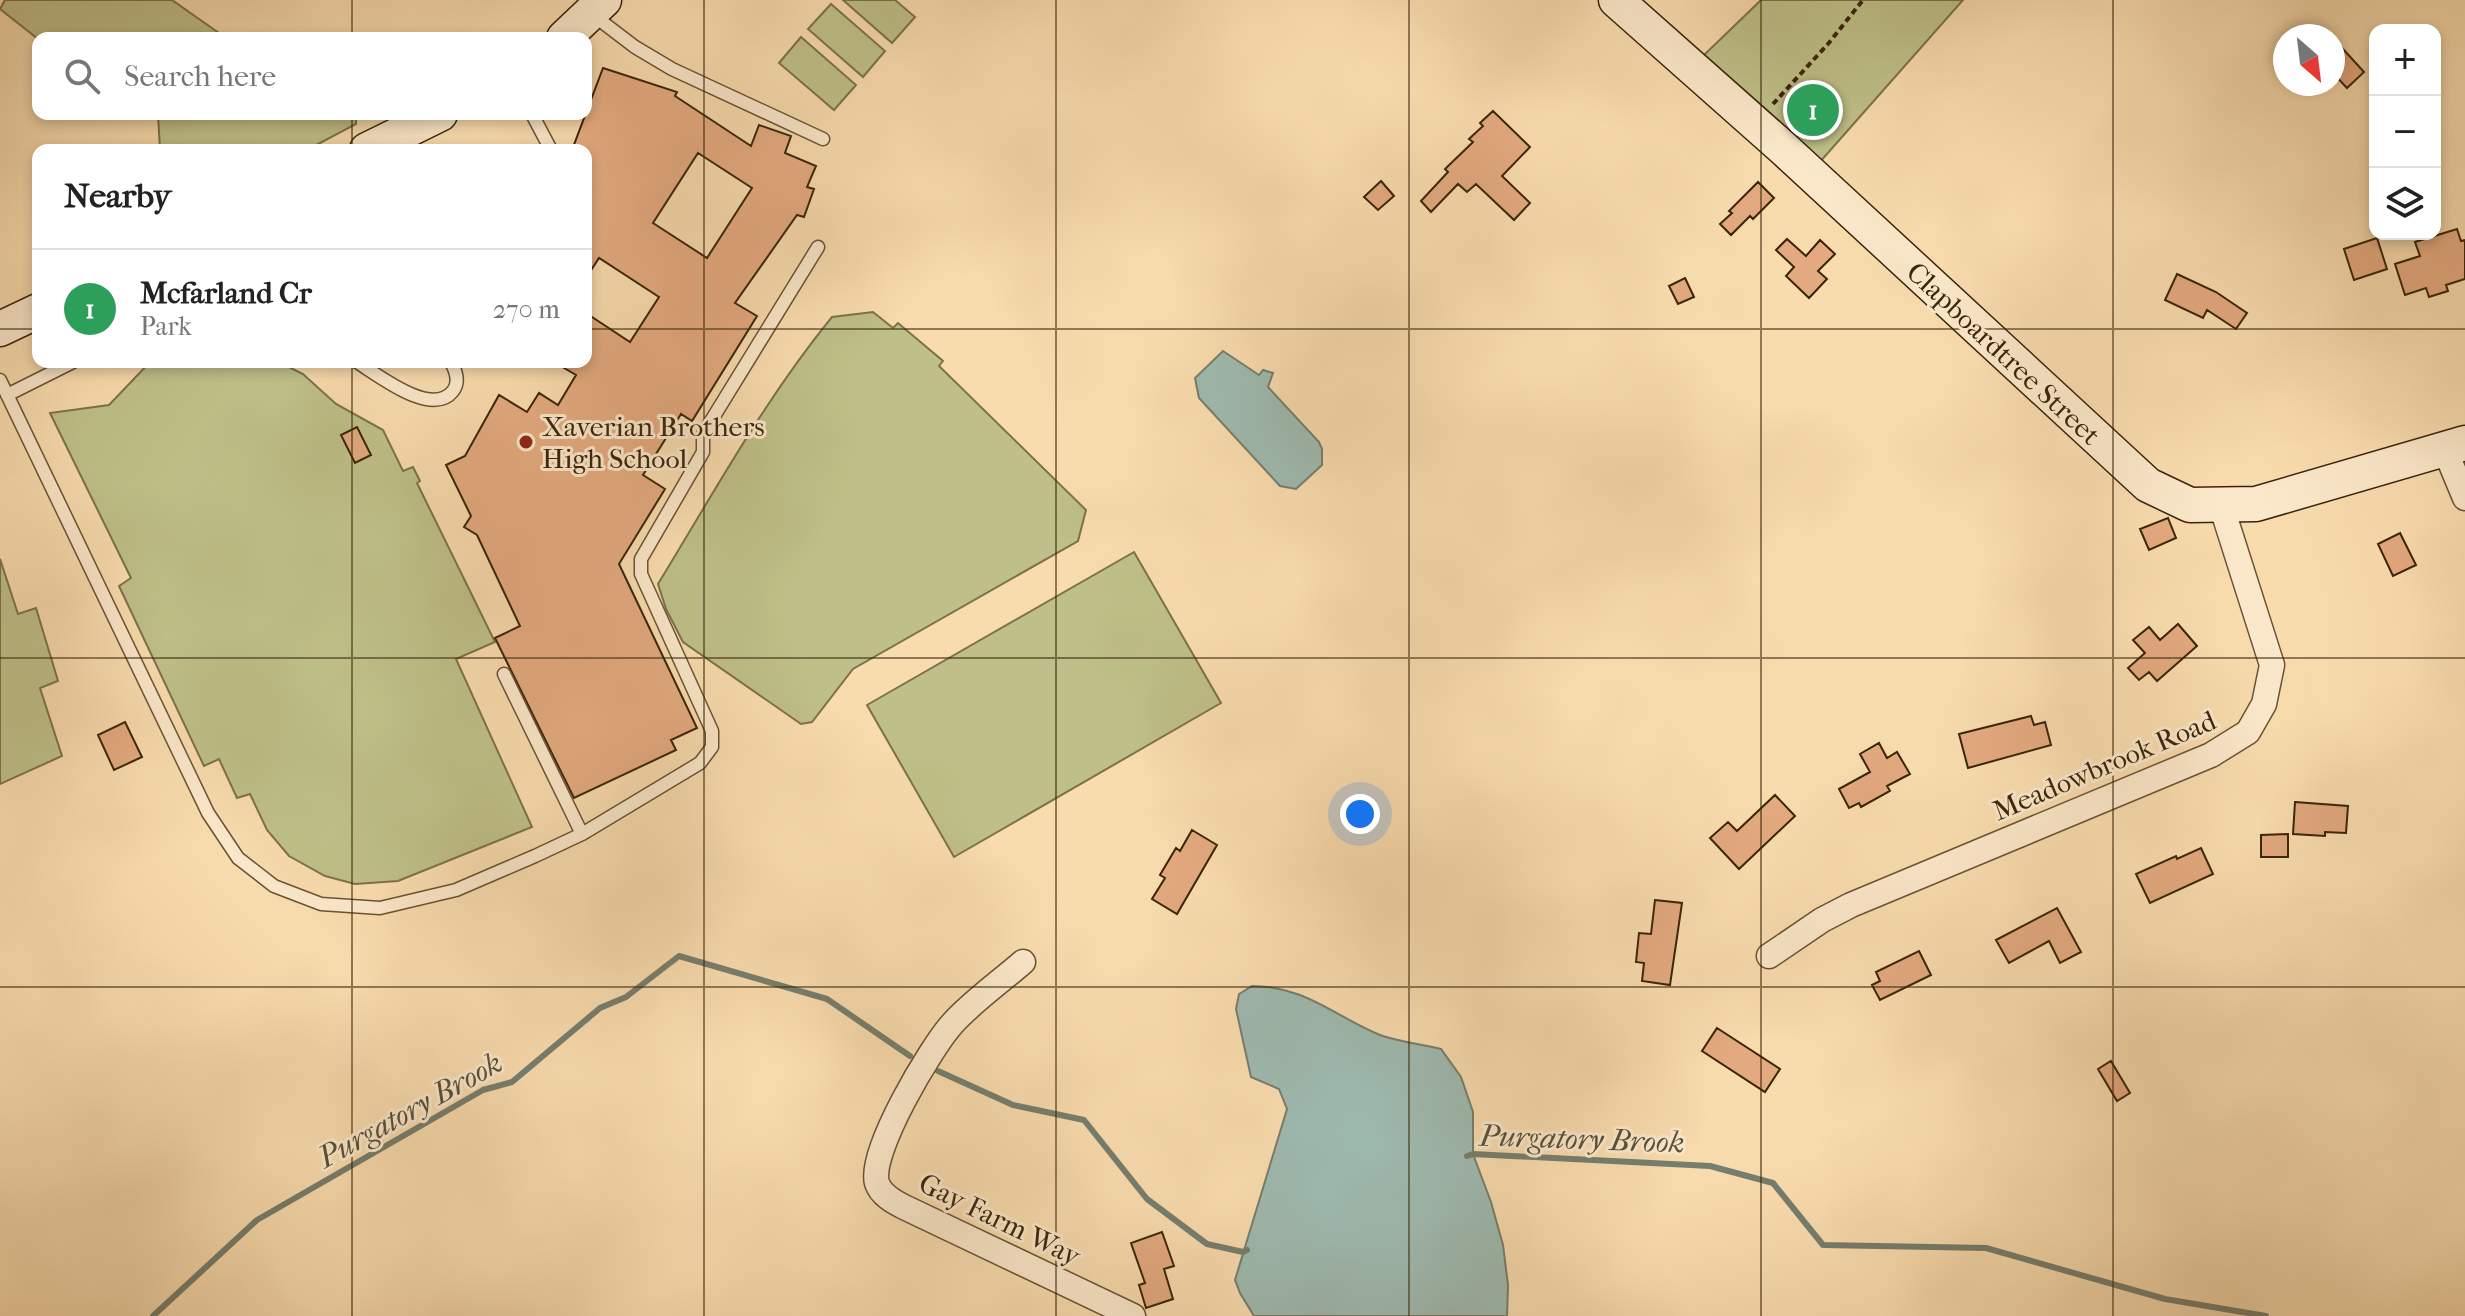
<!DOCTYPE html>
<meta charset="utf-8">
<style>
:root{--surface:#fff;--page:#f2f2f2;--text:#222;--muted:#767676;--line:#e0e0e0;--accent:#8f2418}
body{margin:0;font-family:"IM FELL French Canon",serif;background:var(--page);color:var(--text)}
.controls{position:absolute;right:24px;top:24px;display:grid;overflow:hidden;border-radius:16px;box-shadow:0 4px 12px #0003}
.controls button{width:72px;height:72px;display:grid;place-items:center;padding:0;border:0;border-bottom:2px solid var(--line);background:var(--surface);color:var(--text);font:40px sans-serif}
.compass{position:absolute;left:2273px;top:24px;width:72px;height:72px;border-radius:50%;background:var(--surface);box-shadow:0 4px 12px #0003;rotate:152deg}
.you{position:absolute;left:1360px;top:814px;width:28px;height:28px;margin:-20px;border:6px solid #fff;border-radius:50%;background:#1a73e8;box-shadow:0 0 0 12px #1a73e833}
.badge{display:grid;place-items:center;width:52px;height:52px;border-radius:50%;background:var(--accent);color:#fff;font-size:26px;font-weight:700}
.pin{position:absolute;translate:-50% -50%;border:4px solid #fff;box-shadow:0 2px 8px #0006}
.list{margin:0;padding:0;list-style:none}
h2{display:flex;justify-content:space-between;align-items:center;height:104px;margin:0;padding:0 32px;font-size:34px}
h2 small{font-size:26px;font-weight:400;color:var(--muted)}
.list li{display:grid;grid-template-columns:52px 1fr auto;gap:24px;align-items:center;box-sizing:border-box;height:120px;padding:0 32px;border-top:2px solid var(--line)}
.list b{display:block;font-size:30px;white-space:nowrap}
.list p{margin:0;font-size:26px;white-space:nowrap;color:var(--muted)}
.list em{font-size:26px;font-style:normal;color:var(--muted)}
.icon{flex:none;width:44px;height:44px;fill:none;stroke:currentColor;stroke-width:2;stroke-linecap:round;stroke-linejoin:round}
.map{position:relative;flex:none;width:2465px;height:1316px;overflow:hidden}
.search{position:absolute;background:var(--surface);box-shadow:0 4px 12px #0003;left:32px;top:32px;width:560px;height:88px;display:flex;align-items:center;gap:20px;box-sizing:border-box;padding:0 28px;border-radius:16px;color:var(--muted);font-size:30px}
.panel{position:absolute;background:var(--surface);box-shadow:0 4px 12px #0003;left:32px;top:144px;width:560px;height:224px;border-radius:16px}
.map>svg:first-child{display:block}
.green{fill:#bfc089;stroke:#7c724a;stroke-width:2}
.water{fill:#9ebab0;stroke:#767e6e;stroke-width:2}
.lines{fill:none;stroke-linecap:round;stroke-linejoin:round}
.stream{stroke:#767e6e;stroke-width:6}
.building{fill:#e4aa7f;stroke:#39240a;stroke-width:2;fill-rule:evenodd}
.lane-casing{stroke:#695233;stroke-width:15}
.street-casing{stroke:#695233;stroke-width:27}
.secondary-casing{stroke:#39240a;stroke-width:37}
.path{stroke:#39240a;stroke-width:4;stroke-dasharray:6 4;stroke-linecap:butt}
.lane{stroke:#fbe8ca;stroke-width:12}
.street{stroke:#fbe8ca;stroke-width:24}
.secondary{stroke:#fbe8ca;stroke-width:34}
.grid{fill:none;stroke:#39240a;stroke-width:2;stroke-opacity:0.55}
.poi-dot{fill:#8f2418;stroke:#fbe8ca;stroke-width:3}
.labels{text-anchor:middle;stroke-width:6;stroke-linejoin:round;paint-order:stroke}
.street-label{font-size:28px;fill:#39240a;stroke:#fbe8ca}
.poi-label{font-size:28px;fill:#39240a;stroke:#fbe8ca;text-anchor:start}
.water-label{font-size:30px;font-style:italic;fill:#57513c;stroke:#fbe8ca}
</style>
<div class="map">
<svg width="2465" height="1316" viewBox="0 0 2465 1316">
<rect width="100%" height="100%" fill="#f9dcae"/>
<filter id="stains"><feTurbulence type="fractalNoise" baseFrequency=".0025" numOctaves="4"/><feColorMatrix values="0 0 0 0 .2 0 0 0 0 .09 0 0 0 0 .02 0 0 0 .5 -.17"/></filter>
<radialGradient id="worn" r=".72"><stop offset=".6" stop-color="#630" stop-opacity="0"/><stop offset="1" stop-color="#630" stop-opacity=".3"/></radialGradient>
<path class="green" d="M5,0H172L226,38L38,39L0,9Z
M843,0H895L915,17L892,43Z
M1761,0H1963L1819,163L1702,57Z
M831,4L885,51L863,77L808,29Z
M801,37L856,85L834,110L779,63Z
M158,114H356V124L307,150H160Z
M873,312L893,328L898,323L943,361L939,366L1086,510L1078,541L853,669L812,722L801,724L683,642L666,609L658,584C713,494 765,399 832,317Z
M150,362H279L303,374L336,404L383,430L403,471L413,467L420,481L417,483L495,642L456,659L532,827L398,881L355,884L325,876L289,856L267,830L250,794L237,798L219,759L204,766L119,586L131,578L50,413L109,405Z
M1134,552L1221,703L954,857L867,705Z
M0,559L18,614L36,608L58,681L40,688L62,756L0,784Z"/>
<path class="water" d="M1223,351L1259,375L1263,370L1273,373L1268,387L1319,442L1322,449V465L1296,489L1280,486L1199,398L1195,378Z
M1252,986C1305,986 1334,1016 1380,1035C1399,1042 1422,1044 1441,1049L1461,1077L1473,1112V1154L1491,1202L1503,1245L1508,1285L1507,1316H1254L1240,1293L1235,1280L1287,1109L1279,1089L1251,1077L1236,1009L1239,994Z"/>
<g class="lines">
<path class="stream" d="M938,1071L1013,1105L1084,1120L1147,1199L1207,1244L1243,1252L1247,1250
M1467,1156L1473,1154L1710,1166L1773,1183L1823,1245L1986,1248L2165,1299L2266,1316
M153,1316L257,1220L483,1090L512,1082L600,1008L626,997L679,956L827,999L910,1056"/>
</g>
<path class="building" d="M2333,38L2364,72L2347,88L2333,73Z
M603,68L677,92L675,96L751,146L759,125L791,136L785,153L816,166L807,187L814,189L804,217L797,215L735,303L757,316L692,421L681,414L643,475L665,489L619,564L697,728L671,740L676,750L574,798L495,638L520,626L477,535L464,527L471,516L446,465L465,456L499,395L527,412L539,393L558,405L576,375L554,362H586V313L630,342L659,297L599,258L586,278V150H572ZM698,153L752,188L707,258L653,223Z
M1493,111L1530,147L1502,176L1530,203L1514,220L1476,184L1467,192L1458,184L1431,212L1421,201L1448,172L1445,169L1473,142L1469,139L1483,126L1480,123Z
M1381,181L1394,196L1378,210L1364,197Z
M1758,182L1774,198L1753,219L1750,216L1731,235L1720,224L1732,213L1729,211Z
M2457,229L2461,241L2465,240V279L2446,285L2448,291L2429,297L2426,288L2405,295L2395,264L2420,256L2415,242Z
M2377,238L2387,269L2354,280L2344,249Z
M1787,239L1806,256L1820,240L1835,254L1818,271L1827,279L1809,298L1786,276L1794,267L1776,250Z
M2177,274L2216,292L2247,313L2236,329L2207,310L2203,318L2165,300Z
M1685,278L1694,297L1678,304L1669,286Z
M357,427L371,455L355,463L341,435Z
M2168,518L2176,538L2149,550L2140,529Z
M2400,533L2416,565L2393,576L2378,544Z
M2178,624L2197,646L2157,681L2149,672L2139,680L2128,668L2145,653L2133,640L2149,627L2160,640Z
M2031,716L2034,725L2045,722L2051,745L1968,768L1959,734Z
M125,722L142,757L114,770L98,735Z
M1879,743L1887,758L1897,752L1910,774L1887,786L1890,791L1861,807L1859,803L1849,808L1839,789L1870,772L1860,754Z
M1775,795L1795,816L1739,869L1710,838L1728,822L1737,831Z
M2295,802L2348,806L2346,833L2325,832V836L2293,834Z
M1192,830L1217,845L1177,914L1152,899L1165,878L1160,875L1176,848L1180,851Z
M2288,834V857H2261V835Z
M2201,848L2213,874L2150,903L2136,874L2176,856L2177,859Z
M1655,900L1682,903L1670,985L1642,981L1644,963L1636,962L1639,933L1651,934Z
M2057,908L2081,952L2060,963L2049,941L2009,963L1996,940Z
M1919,951L1931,975L1880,1000L1872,985L1880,981L1876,972Z
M1717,1028L1780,1069L1765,1092L1702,1051Z
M2111,1061L2130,1093L2117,1101L2098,1069Z
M1162,1232L1174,1266L1164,1269L1173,1299L1146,1308L1139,1285L1145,1283L1131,1243Z"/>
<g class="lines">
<g class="lane-casing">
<path id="lane" d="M593,15L635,47L672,69L823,139
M532,114L551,150
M357,362C378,375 432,418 453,391C460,382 456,371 451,362
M0,380L208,813L238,858L274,886L321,904L380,908L456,890L535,856L582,834L700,763L712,747V731L641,574V559L703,452V434L818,247
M7,395L73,362
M504,674L582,834"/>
</g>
<g class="street-casing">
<path id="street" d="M2445,450L2465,498
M1769,956L1822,920L1851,905L2211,755L2248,732L2264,704L2272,665L2221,505
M1023,962C1000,982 973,1001 953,1023C931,1047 868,1153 877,1183C881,1195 894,1202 904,1207L1133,1316"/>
</g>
<g class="secondary-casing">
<path id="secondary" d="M1616,0L1783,148L2148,485L2190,505L2256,504L2465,443
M564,38L604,0
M367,150L440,114
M0,329L38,311"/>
</g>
<path class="path" d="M1773,104L1828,44L1863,0"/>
<use href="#lane" class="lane"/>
<use href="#street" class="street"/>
<use href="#secondary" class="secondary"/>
</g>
<path class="grid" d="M352,0V38M704,0V1316M1056,0V1316M1409,0V1316M1761,0V1316M2113,0V1316M352,114V150M0,329H38M586,329H2465M352,362V1316M0,658H2465M0,987H2465"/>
<circle class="poi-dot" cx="526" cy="442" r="8"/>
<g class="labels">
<g class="street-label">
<text transform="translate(2004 353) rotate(43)" y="10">Clapboardtree Street</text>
<text transform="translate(2104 765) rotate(-23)" y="10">Meadowbrook Road</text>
<text transform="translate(1000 1219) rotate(26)" y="10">Gay Farm Way</text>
</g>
<g class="poi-label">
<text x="542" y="436">Xaverian Brothers<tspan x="542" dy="32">High School</tspan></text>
</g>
<g class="water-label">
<text transform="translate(410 1110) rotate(-29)" y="10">Purgatory Brook</text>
<text transform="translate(1582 1139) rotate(2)" y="10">Purgatory Brook</text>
</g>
</g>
<rect width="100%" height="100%" filter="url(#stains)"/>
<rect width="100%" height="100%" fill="url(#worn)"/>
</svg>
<div class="controls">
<button>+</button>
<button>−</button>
<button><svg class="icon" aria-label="layers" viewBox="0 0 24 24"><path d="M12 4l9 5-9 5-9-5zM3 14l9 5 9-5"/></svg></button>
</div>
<svg class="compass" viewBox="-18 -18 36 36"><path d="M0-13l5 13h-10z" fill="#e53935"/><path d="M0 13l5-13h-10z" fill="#767676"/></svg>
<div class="you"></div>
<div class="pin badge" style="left:1813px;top:110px;background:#2e9e5b">1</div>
<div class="search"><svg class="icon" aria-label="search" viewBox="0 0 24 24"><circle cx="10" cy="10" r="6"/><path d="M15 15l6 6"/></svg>Search here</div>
<section class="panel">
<h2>Nearby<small></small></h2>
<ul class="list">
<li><span class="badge" style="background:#2e9e5b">1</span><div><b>Mcfarland Cr</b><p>Park</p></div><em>270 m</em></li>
</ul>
</section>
</div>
